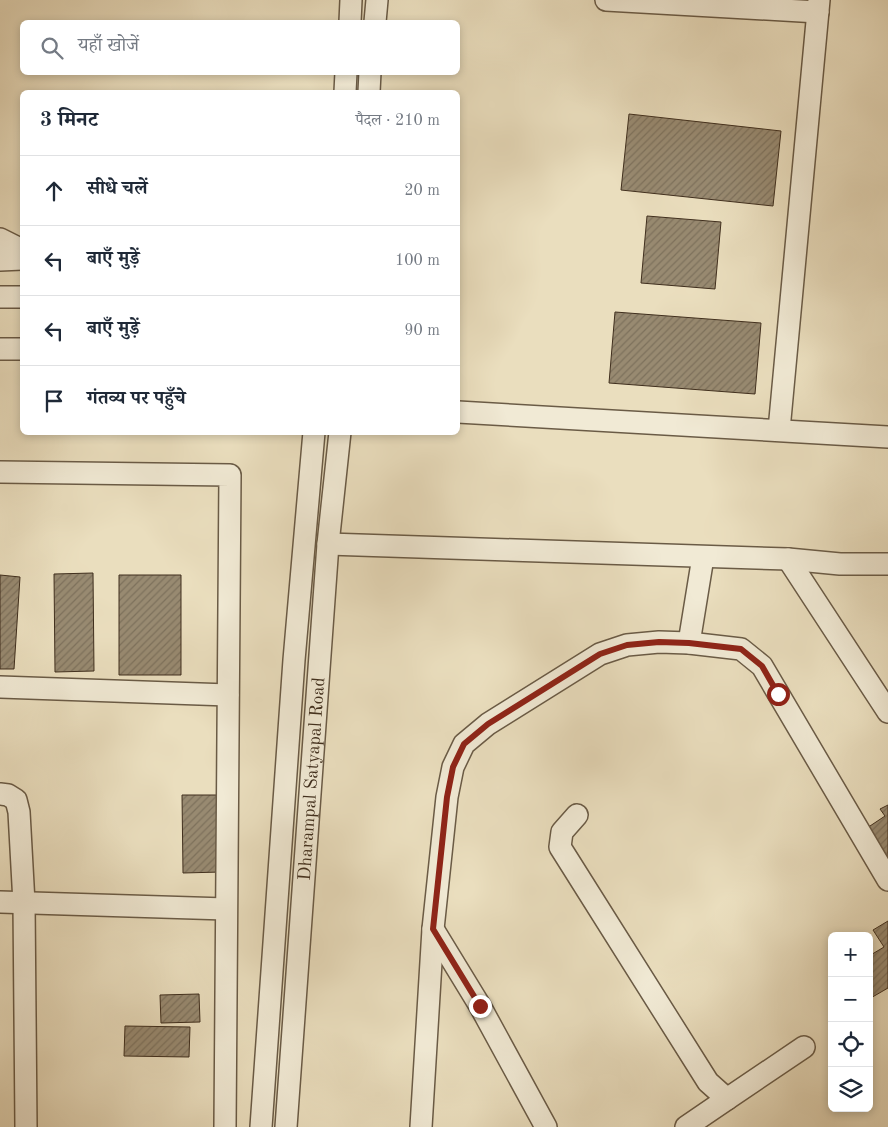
<!DOCTYPE html>
<html lang="hi">
<meta charset="utf-8">
<style>
:root{--surface:#fff;--page:#f6f6f7;--text:#1f2937;--muted:#747a83;--line:#e0e1e3}
body{margin:0;font-family:"Old Standard TT","Noto Serif Devanagari",serif;background:var(--page);color:var(--text)}
.controls{position:absolute;right:15px;bottom:15px;display:grid;overflow:hidden;border-radius:8px;box-shadow:0 2px 8px #0003}
.controls button{width:45px;height:45px;display:grid;place-items:center;padding:0;border:0;border-bottom:1px solid var(--line);background:var(--surface);color:var(--text);font:25px sans-serif}
.stop{position:absolute;width:15px;height:15px;margin:-11px;border:4px solid #8f2418;border-radius:50%;background:#fff}
.stop.end{background:#8f2418;border-color:#fff;box-shadow:0 1px 5px #0008}
.list{margin:0;padding:0;list-style:none}
h2{display:flex;justify-content:space-between;align-items:center;height:65px;margin:0;padding:0 20px;font-size:21px}
h2 small{font-size:16px;font-weight:400;color:var(--muted)}
.list li{display:grid;grid-template-columns:32px 1fr auto;gap:15px;align-items:center;box-sizing:border-box;height:70px;padding:0 20px;border-top:1px solid var(--line)}
.list b{display:block;font-size:19px;white-space:nowrap}
.list em{font-size:16px;font-style:normal;color:var(--muted)}
.icon{flex:none;width:28px;height:28px;fill:none;stroke:currentColor;stroke-width:2;stroke-linecap:round;stroke-linejoin:round}
.map{position:relative;flex:none;width:888px;height:1127px;overflow:hidden}
.search{position:absolute;background:var(--surface);box-shadow:0 2px 8px #0003;left:20px;top:20px;width:440px;height:55px;display:flex;align-items:center;gap:12px;box-sizing:border-box;padding:0 18px;border-radius:8px;color:var(--muted);font-size:19px}
.panel{position:absolute;background:var(--surface);box-shadow:0 2px 8px #0003;left:20px;top:90px;width:440px;height:345px;border-radius:8px}
.map>svg:first-child{display:block}
.building{fill:url(#building-hatch);stroke:#402f1e}
.lines{fill:none;stroke-linecap:round;stroke-linejoin:round}
.minor-casing{stroke:#6a5b46;stroke-width:24}
.minor{stroke:#f1ead5;stroke-width:21}
.route{stroke:#8f2418;stroke-width:6}
.labels{text-anchor:middle;stroke-width:5;stroke-linejoin:round;paint-order:stroke}
.street-label{font-size:18px;fill:#402f1e;stroke:#f1ead5}
</style>
<div class="map">
<svg width="888" height="1127" viewBox="0 0 888 1127">
<defs>
<pattern id="building-hatch" width="6" height="6" patternUnits="userSpaceOnUse" patternTransform="scale(1.25)"><rect width="6" height="6" fill="#988a71"/><path d="M-1 1l2-2M0 6l6-6M5 7l2-2" fill="none" stroke="#7d715c"/></pattern>
</defs>
<rect width="100%" height="100%" fill="#eadebe"/>
<filter id="stains"><feTurbulence type="fractalNoise" baseFrequency=".004" numOctaves="4"/><feColorMatrix values="0 0 0 0 .2 0 0 0 0 .09 0 0 0 0 .02 0 0 0 .5 -.17"/></filter>
<radialGradient id="worn" r=".72"><stop offset=".6" stop-color="#630" stop-opacity="0"/><stop offset="1" stop-color="#630" stop-opacity=".3"/></radialGradient>
<path class="building" d="M629,114L781,131L773,206L621,190Z
M647,216L721,222L715,289L641,283Z
M615,312L761,323L755,394L609,383Z
M93,573L94,671L55,672L54,574Z
M0,575L20,577L14,669H0Z
M119,575H181V675H119Z
M182,795H221V872L183,873Z
M888,805V861L867,828L885,816L880,809Z
M888,921V988L869,999V965L872,963L869,959V956L884,947L873,930Z
M199,994L200,1022L161,1023L160,995Z
M125,1026L190,1027L189,1057L124,1056Z"/>
<g class="lines">
<g class="minor-casing">
<g id="minor">
<path d="M606,0L818,12"/>
<path d="M350,22L351,0"/>
<path d="M375,22L377,0"/>
<path d="M345,92L346,72"/>
<path d="M369,92L370,72"/>
<path d="M0,239L22,250"/>
<path d="M0,260L22,259"/>
<path d="M0,297H22"/>
<path d="M0,349H22"/>
<path d="M458,412L888,437"/>
<path d="M779,430L819,0"/>
<path d="M0,472L230,475L225,1127"/>
<path d="M328,544L788,559L840,564H888"/>
<path d="M788,559L888,712"/>
<path d="M689,643L703,557"/>
<path d="M0,687L228,695"/>
<path d="M0,794L8,795L16,800L19,812L24,903L26,1127"/>
<path d="M577,815L562,832L560,847L708,1082L727,1099L686,1127"/>
<path d="M0,902L226,909"/>
<path d="M433,929L480,1006L546,1127"/>
<path d="M727,1099L804,1047"/>
<path d="M261,1127L294,660L314,432"/>
<path id="s1" d="M286,1127L328,544L340,432"/>
<path d="M421,1127L433,929L447,797L453,767L464,744L488,724L600,654L627,645L659,642L689,643L741,649L762,666L888,880"/>
</g>
</g>
<use href="#minor" class="minor"/>
</g>
<g class="lines">
<path class="route" d="M480,1006L433,929L447,797L453,767L464,744L488,724L600,654L627,645L659,642L689,643L741,649L762,666L778,694"/>
</g>
<g class="labels">
<g class="street-label">
<text dy="6" stroke="none"><textPath href="#s1" startOffset="349">Dharampal Satyapal Road</textPath></text>
</g>
</g>
<rect width="100%" height="100%" filter="url(#stains)"/>
<rect width="100%" height="100%" fill="url(#worn)"/>
</svg>
<div class="controls">
<button>+</button>
<button>−</button>
<button><svg class="icon" aria-label="locate" viewBox="0 0 24 24"><circle cx="12" cy="12" r="6"/><path d="M12 2v4M12 18v4M2 12h4M18 12h4"/></svg></button>
<button><svg class="icon" aria-label="layers" viewBox="0 0 24 24"><path d="M12 4l9 5-9 5-9-5zM3 14l9 5 9-5"/></svg></button>
</div>
<div class="stop" style="left:778px;top:694px"></div>
<div class="stop end" style="left:480px;top:1006px"></div>
<div class="search"><svg class="icon" aria-label="search" viewBox="0 0 24 24"><circle cx="10" cy="10" r="6"/><path d="M15 15l6 6"/></svg>यहाँ खोजें</div>
<section class="panel">
<h2>3 मिनट<small>पैदल · 210 m</small></h2>
<ul class="list">
<li><svg class="icon" aria-label="ahead" viewBox="0 0 24 24"><path d="M12 20V5M6 11l6-6 6 6"/></svg><div><b>सीधे चलें</b></div><em>20 m</em></li>
<li><svg class="icon" aria-label="left" viewBox="0 0 24 24"><path d="M17 20v-9H6M10 6l-5 5 5 5"/></svg><div><b>बाएँ मुड़ें</b></div><em>100 m</em></li>
<li><svg class="icon" aria-label="left" viewBox="0 0 24 24"><path d="M17 20v-9H6M10 6l-5 5 5 5"/></svg><div><b>बाएँ मुड़ें</b></div><em>90 m</em></li>
<li><svg class="icon" aria-label="arrive" viewBox="0 0 24 24"><path d="M6 21V4h12l-3 4 3 4H6"/></svg><div><b>गंतव्य पर पहुँचे</b></div></li>
</ul>
</section>
</div>
